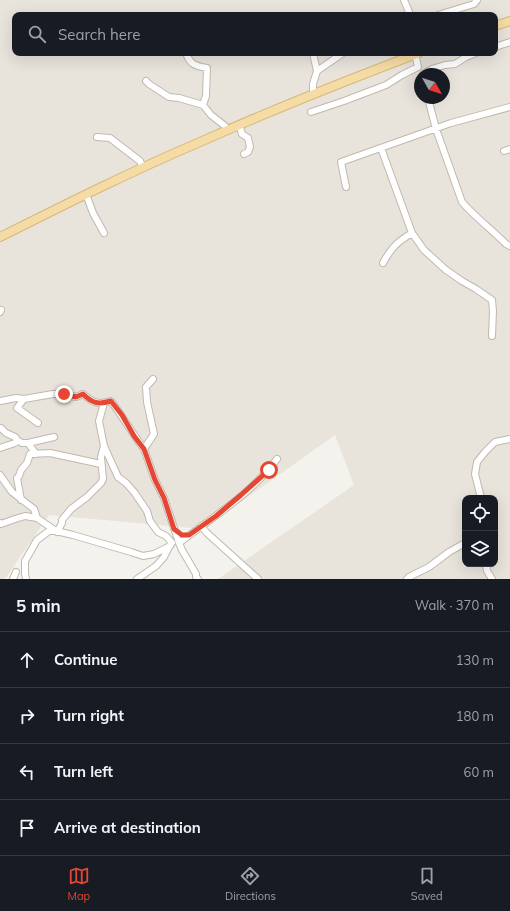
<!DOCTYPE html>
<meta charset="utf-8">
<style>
:root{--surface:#171b24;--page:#20242c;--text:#f1f3f6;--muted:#9ea1a6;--line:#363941;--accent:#e54733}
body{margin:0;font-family:Mulish,sans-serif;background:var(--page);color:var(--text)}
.controls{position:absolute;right:12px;bottom:12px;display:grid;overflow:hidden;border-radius:8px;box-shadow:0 4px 16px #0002}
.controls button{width:36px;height:36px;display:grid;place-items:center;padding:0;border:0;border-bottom:1px solid var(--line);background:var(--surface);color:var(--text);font:20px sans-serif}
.compass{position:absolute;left:414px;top:68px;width:36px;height:36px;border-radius:50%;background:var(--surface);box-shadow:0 4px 16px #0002;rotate:129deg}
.stop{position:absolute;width:12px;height:12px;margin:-9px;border:3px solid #e54733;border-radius:50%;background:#fff}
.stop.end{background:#e54733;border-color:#fff;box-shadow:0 1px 4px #0008}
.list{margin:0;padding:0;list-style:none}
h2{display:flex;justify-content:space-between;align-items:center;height:52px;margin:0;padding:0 16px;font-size:17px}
h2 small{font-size:13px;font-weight:400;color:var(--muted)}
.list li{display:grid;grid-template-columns:26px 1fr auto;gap:12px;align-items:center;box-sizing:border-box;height:56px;padding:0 16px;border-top:1px solid var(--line)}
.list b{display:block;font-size:15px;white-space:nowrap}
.list em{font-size:13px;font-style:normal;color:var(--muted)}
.icon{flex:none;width:22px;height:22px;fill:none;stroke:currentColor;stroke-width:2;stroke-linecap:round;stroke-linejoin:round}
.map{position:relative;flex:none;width:510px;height:579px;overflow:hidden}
.search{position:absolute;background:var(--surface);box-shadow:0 4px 16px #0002;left:12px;right:12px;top:12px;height:44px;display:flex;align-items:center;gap:10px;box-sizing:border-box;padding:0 14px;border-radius:8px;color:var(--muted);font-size:15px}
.sheet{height:276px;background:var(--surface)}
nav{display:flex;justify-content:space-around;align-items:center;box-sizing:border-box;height:56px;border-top:1px solid var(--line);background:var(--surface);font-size:11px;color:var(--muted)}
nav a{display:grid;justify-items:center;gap:2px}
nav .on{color:var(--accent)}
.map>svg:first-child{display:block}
.residential{fill:#e8e3db;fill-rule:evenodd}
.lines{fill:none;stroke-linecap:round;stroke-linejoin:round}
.minor-casing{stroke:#bfb9af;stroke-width:8}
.major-casing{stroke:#d9b776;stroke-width:10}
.minor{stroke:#fff;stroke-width:6}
.major{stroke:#f5dba5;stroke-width:8}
.route{stroke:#e54733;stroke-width:5}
</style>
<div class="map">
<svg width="510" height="579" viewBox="0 0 510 579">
<rect width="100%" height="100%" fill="#f4f2ec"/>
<path class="residential" d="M0,0H510V579H218L354,485L335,435L203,529L49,515L5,579H0ZM15,15H495V53H15ZM420,74H444V98H420ZM465,498H495V564H465Z"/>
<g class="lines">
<g class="minor-casing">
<path id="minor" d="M404,0L409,12V15
M438,15L474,4L477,0
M495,47L510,42
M186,53C190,65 196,66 207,68L206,96L203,105L211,115L225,126L227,130
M313,53L317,71
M423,74L432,69L445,65L455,64L466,57L476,53
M146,81L149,84L169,97L179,98L203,105
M313,94V84L317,71L343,53
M428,98L436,129L462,202C475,217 492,230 506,244L510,246
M311,112L344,101L386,85L402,75L418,67L415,53
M239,125L242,134L248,138L250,147L248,152L244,154
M97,137L110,138L140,161L143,168
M381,148L412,233L424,250L446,270L462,281L476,289L492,300L493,311L492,336
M504,151L510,149
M346,187L341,162L451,123L510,107
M86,194L93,213L104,233
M383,263C391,248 397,242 412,233
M0,312L1,310
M153,379L146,387L147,402L154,434L144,449L155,480L164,498L179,543C213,517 252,493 277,459
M0,401L16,398L24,399
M104,403L99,421L104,446L118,477L126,483L134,492L147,511L150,521L158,532L166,536L172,543
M38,423L17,408L24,399L53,394H62L76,397L83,394C93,403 98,405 111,401C123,417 132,433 144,449
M0,428H1L6,433L15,437L17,440L15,443L0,448
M17,440L22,443H28L36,454
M28,443L54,437
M0,475L12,492L34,509L37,518L56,531
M481,498L475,474L477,462L485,452L495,442L510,439
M21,500L17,478L19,476L21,470L27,463L30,454L50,453L101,464
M0,523L1,524L15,519L25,516L37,518
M201,526L207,533L258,579
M57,532L62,523V520L71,509L87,497L101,483L103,479L101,457L104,446
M179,543L182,550L196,574V577L198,579
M486,564L487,571L492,579
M13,579L16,572
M26,579L25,574V561L37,540L49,531H56L73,535L131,552L143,556L154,554L170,546
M137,579L156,566L164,557L170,545
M407,579L409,577L429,567L449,552L465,543"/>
</g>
<g class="major-casing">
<path id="major" d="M495,26L510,21
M0,237C66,204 132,171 200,142C272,110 345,81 419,53"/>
</g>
<use href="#minor" class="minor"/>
<use href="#major" class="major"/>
</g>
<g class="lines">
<path class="route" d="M64,394L76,397L83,394C92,403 98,405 111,401L122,415L134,436L144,449L155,480L164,498L174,529L182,535H189L216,516L241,495L269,470"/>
</g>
</svg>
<div class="controls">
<button><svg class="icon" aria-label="locate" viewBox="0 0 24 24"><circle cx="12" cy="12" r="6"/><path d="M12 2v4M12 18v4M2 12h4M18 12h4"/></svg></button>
<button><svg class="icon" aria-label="layers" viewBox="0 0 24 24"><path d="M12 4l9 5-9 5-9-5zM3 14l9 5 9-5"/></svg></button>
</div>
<svg class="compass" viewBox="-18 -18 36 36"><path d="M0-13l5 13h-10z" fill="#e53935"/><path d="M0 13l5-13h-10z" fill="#9ea1a6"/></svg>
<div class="stop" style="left:269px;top:470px"></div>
<div class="stop end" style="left:64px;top:394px"></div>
<div class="search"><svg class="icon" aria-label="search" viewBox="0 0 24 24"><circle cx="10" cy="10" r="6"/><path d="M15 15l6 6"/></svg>Search here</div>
</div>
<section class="sheet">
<h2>5 min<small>Walk · 370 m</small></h2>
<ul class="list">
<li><svg class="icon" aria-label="ahead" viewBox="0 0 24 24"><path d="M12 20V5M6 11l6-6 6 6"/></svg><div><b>Continue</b></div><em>130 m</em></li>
<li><svg class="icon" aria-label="right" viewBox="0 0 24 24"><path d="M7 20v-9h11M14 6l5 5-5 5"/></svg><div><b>Turn right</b></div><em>180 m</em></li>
<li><svg class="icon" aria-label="left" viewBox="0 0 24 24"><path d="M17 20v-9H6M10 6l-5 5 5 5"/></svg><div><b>Turn left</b></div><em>60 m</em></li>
<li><svg class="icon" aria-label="arrive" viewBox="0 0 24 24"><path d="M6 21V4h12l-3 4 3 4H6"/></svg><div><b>Arrive at destination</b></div></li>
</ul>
</section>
<nav>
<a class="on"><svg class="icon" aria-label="map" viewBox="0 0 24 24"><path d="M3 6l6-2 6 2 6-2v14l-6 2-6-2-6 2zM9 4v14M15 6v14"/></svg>Map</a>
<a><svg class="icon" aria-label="directions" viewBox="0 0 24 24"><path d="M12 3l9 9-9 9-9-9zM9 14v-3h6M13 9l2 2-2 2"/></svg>Directions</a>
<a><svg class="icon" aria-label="saved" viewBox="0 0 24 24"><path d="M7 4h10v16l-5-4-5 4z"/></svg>Saved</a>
</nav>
